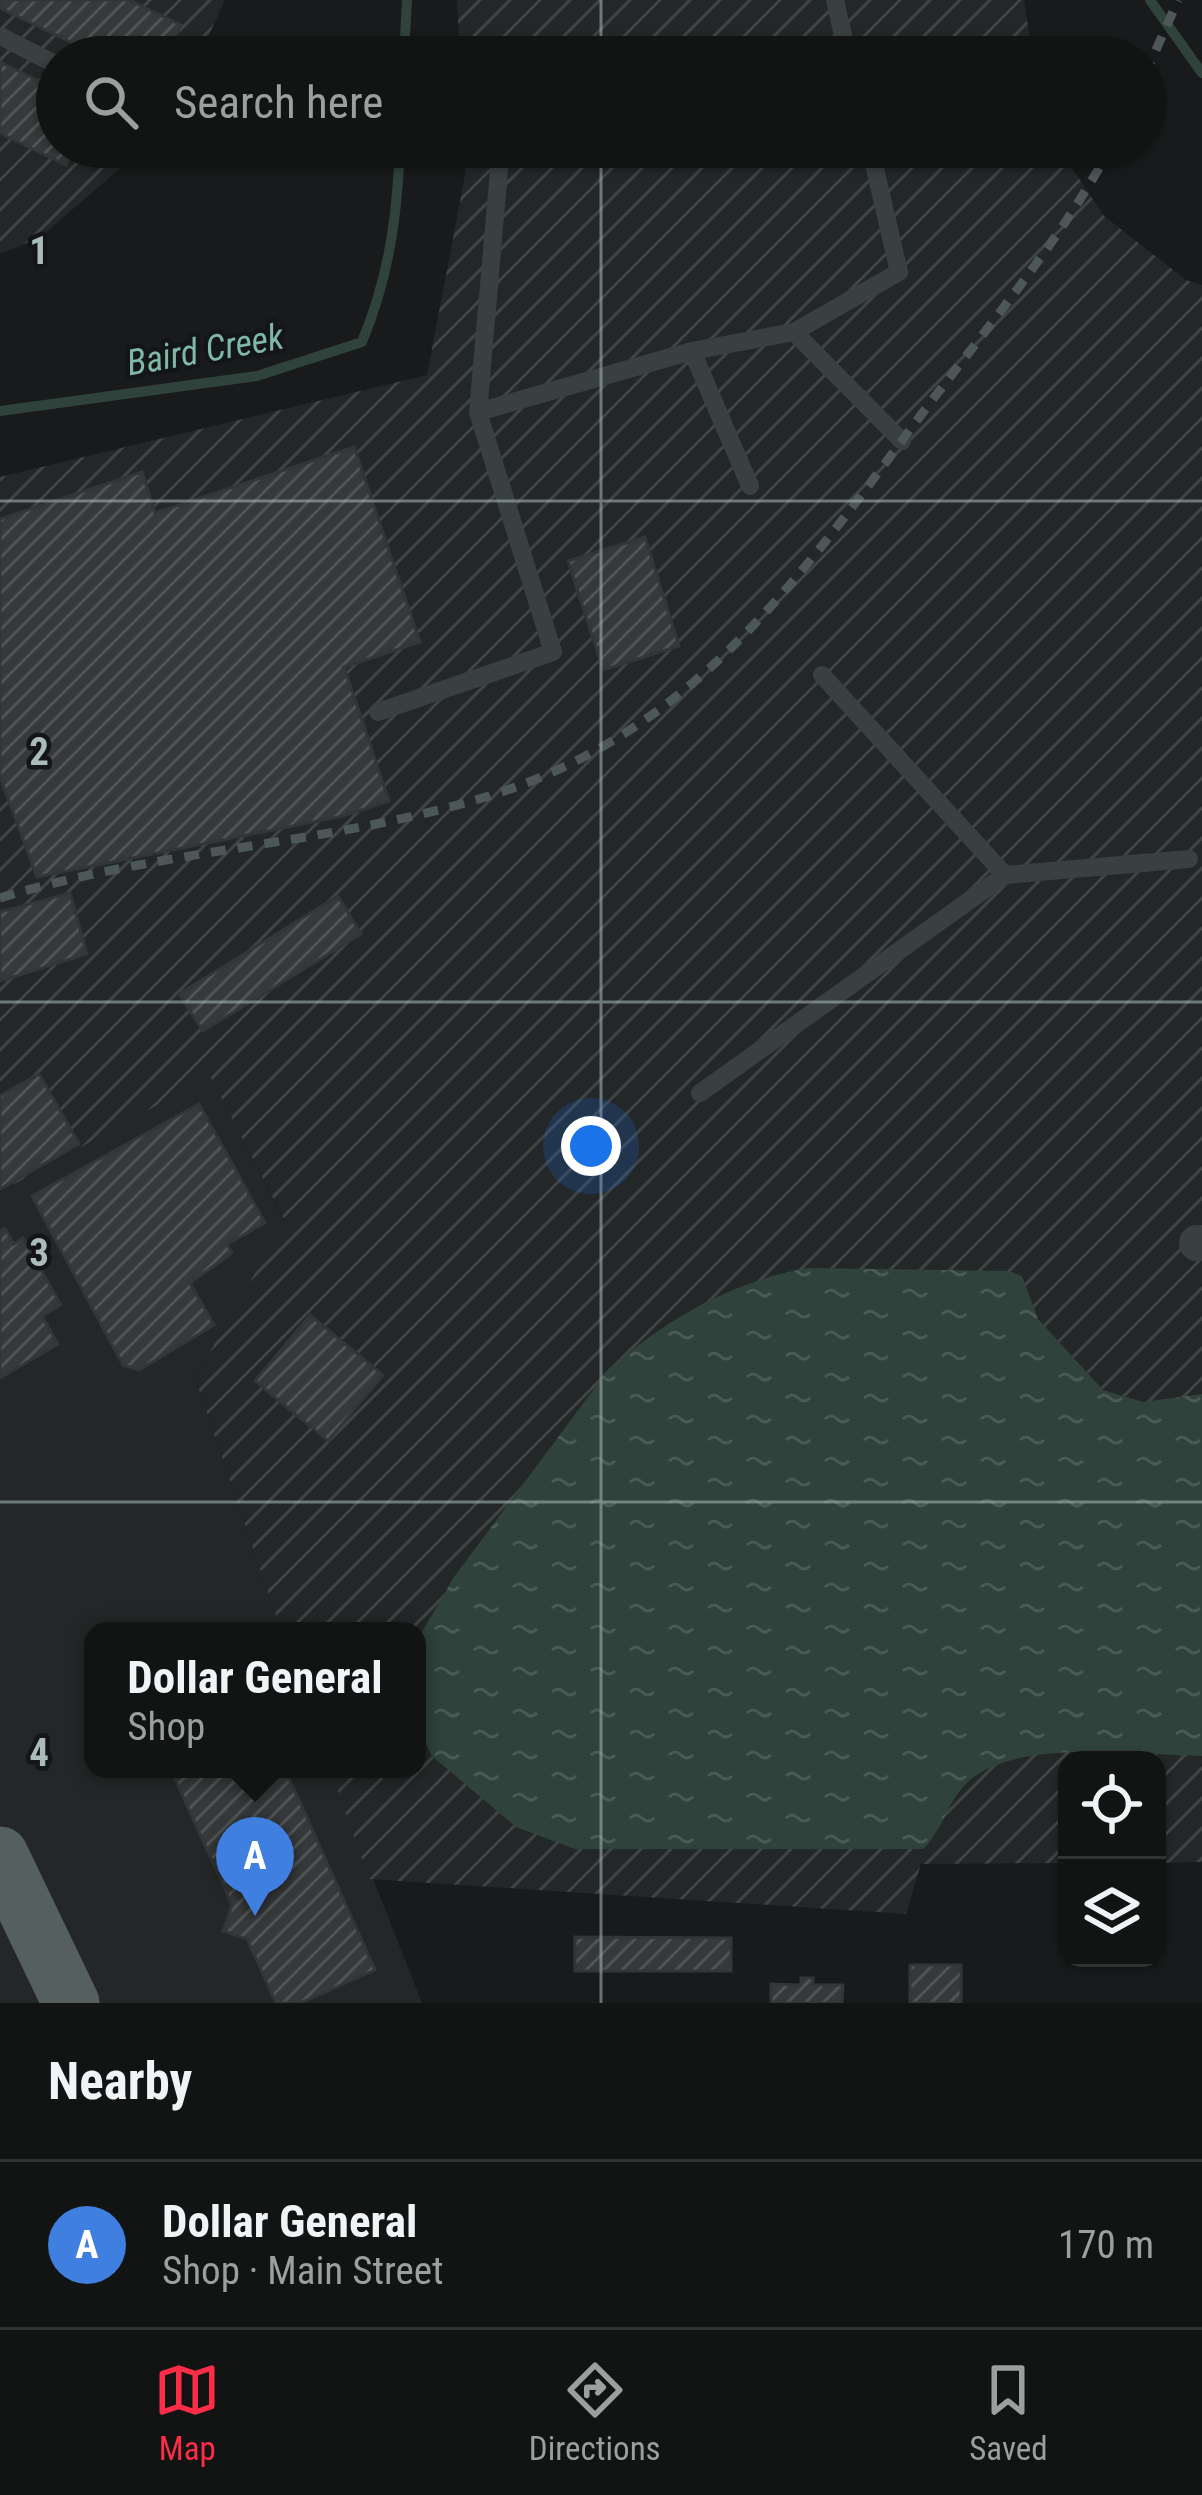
<!DOCTYPE html>
<meta charset="utf-8">
<style>
:root{--surface:#121414;--page:#1b1d1d;--text:#f1f3f6;--muted:#9c9ea0;--line:#313334;--accent:#fe2d47}
body{margin:0;font-family:"Roboto Condensed",sans-serif;background:var(--page);color:var(--text)}
.controls{position:absolute;right:36px;bottom:36px;display:grid;overflow:hidden;border-radius:24px;box-shadow:0 3px 9px #0004}
.controls button{width:108px;height:108px;display:grid;place-items:center;padding:0;border:0;border-bottom:3px solid var(--line);background:var(--surface);color:var(--text);font:60px sans-serif}
.you{position:absolute;left:591px;top:1146px;width:42px;height:42px;margin:-30px;border:9px solid #fff;border-radius:50%;background:#1a73e8;box-shadow:0 0 0 18px #1a73e833}
.badge{display:grid;place-items:center;width:78px;height:78px;border-radius:50%;background:var(--accent);color:#fff;font-size:39px;font-weight:700}
.pin{position:absolute;translate:-50% -99px;filter:drop-shadow(0 3px 6px #0008)}
.pin::after{content:'';position:absolute;top:63px;width:42px;height:36px;background:inherit;clip-path:polygon(0 0,100% 0,50% 100%)}
.popup{position:absolute;left:84px;top:1622px;width:342px;height:156px;box-sizing:border-box;display:grid;place-content:center;border-radius:24px;background:var(--surface);filter:drop-shadow(0 3px 9px #0005);font-size:39px;white-space:nowrap;color:var(--muted)}
.popup b{font-size:45px;color:var(--text)}
.popup::after{content:'';position:absolute;left:50%;top:100%;margin-left:-24px;border:24px solid transparent;border-top-color:var(--surface)}
.list{margin:0;padding:0;list-style:none}
h2{display:flex;justify-content:space-between;align-items:center;height:156px;margin:0;padding:0 48px;font-size:51px}
h2 small{font-size:39px;font-weight:400;color:var(--muted)}
.list li{display:grid;grid-template-columns:78px 1fr auto;gap:36px;align-items:center;box-sizing:border-box;height:168px;padding:0 48px;border-top:3px solid var(--line)}
.list b{display:block;font-size:45px;white-space:nowrap}
.list p{margin:0;font-size:39px;white-space:nowrap;color:var(--muted)}
.list em{font-size:39px;font-style:normal;color:var(--muted)}
.icon{flex:none;width:66px;height:66px;fill:none;stroke:currentColor;stroke-width:2;stroke-linecap:round;stroke-linejoin:round}
.map{position:relative;flex:none;width:1202px;height:2003px;overflow:hidden}
.search{position:absolute;background:var(--surface);box-shadow:0 3px 9px #0004;left:36px;right:36px;top:36px;height:132px;display:flex;align-items:center;gap:30px;box-sizing:border-box;padding:0 42px;border-radius:66px;color:var(--muted);font-size:45px}
.sheet{height:324px;background:var(--surface)}
nav{display:flex;justify-content:space-around;align-items:center;box-sizing:border-box;height:168px;border-top:3px solid var(--line);background:var(--surface);font-size:33px;color:var(--muted)}
nav a{display:grid;justify-items:center;gap:6px}
nav .on{color:var(--accent)}
.map>svg:first-child{display:block}
.built{fill:#242728}
.industrial{fill:url(#industrial-furrows)}
.water{fill:url(#water-ripples)}
.lines{fill:none;stroke-linecap:round;stroke-linejoin:round}
.stream{stroke:#2f423b;stroke-width:10}
.building{fill:url(#building-hatch);stroke:#323637;stroke-width:3}
.service{stroke:#394040;stroke-width:18}
.minor{stroke:#394040;stroke-width:36}
.primary{stroke:#555f5f;stroke-width:57}
.rail{stroke:#4e5757;stroke-width:9;stroke-dasharray:15 12;stroke-linecap:butt}
.grid{fill:none;stroke:#aabbba;stroke-width:3;stroke-opacity:0.55}
.labels{text-anchor:middle;stroke-width:9;stroke-linejoin:round;paint-order:stroke}
.water-label{font-size:36px;font-style:italic;fill:#7fb8a6;stroke:#131516}
.grid-label{font-size:39px;text-anchor:middle;font-weight:bold;fill:#aabbba;stroke:#131516;stroke-width:9;stroke-linejoin:round;paint-order:stroke}
</style>
<div class="map">
<svg width="1202" height="2003" viewBox="0 0 1202 2003">
<defs>
<pattern id="industrial-furrows" width="10" height="10" patternUnits="userSpaceOnUse" patternTransform="scale(3)"><rect width="10" height="10" fill="#242728"/><path d="M-1 1l2-2M0 10L10 0M9 11l2-2" fill="none" stroke="#414445"/></pattern>
<pattern id="water-ripples" width="26" height="14" patternUnits="userSpaceOnUse" patternTransform="scale(3)"><rect width="26" height="14" fill="#2f423b"/><path d="M2 4q2-2 4 0t4 0M15 11q2-2 4 0t4 0" fill="none" stroke="#4a5b55"/></pattern>
<pattern id="building-hatch" width="6" height="6" patternUnits="userSpaceOnUse" patternTransform="scale(3)"><rect width="6" height="6" fill="#35393a"/><path d="M-1 1l2-2M0 6l6-6M5 7l2-2" fill="none" stroke="#505454"/></pattern>
</defs>
<rect width="100%" height="100%" fill="#181a1b"/>
<path class="built" d="M210,1075L285,1222L195,1378L281,1631H93V1769H330L422,2003H0V1192Z"/>
<path class="industrial" d="M0,0H225L199,57H57V147H144L41,237L0,254Z
M457,0H1024L1033,57H460Z
M464,147H1058L1104,216L1186,280L1202,285V1862L1157,1863V1760H1067V1863L921,1864L906,1914L369,1879L330,1769H417V1631H281L195,1378L285,1221L210,1076L0,1192V477L427,375L465,175Z"/>
<path class="water" d="M808,1268L1009,1271L1022,1276L1038,1319L1103,1390L1143,1402L1202,1394V1756C1139,1755 1019,1738 970,1780C947,1800 944,1829 923,1849H575L516,1827L432,1756L417,1725L418,1639L454,1577L605,1374C661,1321 732,1281 808,1268Z"/>
<g class="lines">
<path class="stream" d="M1150,0L1202,73
M404,57L407,0
M0,411L257,376L362,342C389,277 397,217 400,147"/>
</g>
<path class="building" d="M0,0H129L181,25L165,57H102L0,8Z
M0,62L57,90V147H74L66,165L0,133Z
M354,447L420,642L344,667L389,801L343,816L37,877L0,777V519L142,472L155,513Z
M645,537L679,646L603,670L568,561Z
M70,893L87,954L0,981V912Z
M338,896L361,934L203,1031L179,994Z
M39,1074L79,1144L0,1189V1096Z
M199,1104L265,1223L227,1244L232,1253L190,1283L214,1325L139,1370L123,1365L32,1196Z
M5,1228L14,1244L23,1238L61,1305L42,1316L58,1344L0,1378V1231Z
M310,1315L383,1375L328,1441L255,1381Z
M197,1769H285L375,1970L300,2003H276L247,1939L223,1931L232,1905L175,1779Z
M575,1937L731,1938V1971H575Z
M910,1965H961V2003H910Z
M801,1978H813V1985H843L842,2003H771V1984L801,1985Z"/>
<g class="lines">
<path class="service" d="M835,0L848,57
M0,36L57,65
M501,147L478,412L692,351L794,332L899,272L870,147
M794,332L902,441
M692,351L750,486
M822,675L1005,875L1189,859
M378,712L553,652L478,412
M700,1093L1005,875"/>
<path class="minor" d="M1197,1243H1202"/>
<path class="primary" d="M0,1855L71,2003"/>
<path class="rail" d="M1145,75L1178,0
M0,898C160,849 329,845 489,796C701,730 806,568 933,399C995,318 1062,237 1111,147"/>
</g>
<path class="grid" d="M601,0V57M601,147V2003M0,501H1202M0,1002H1202M0,1502H1202"/>
<g class="labels">
<g class="water-label">
<text transform="translate(205 349) rotate(-10)" y="13">Baird Creek</text>
</g>
</g>
<g class="grid-label">
<text x="39" y="264">1</text>
<text x="39" y="765">2</text>
<text x="39" y="1266">3</text>
<text x="39" y="1766">4</text>
</g>
</svg>
<div class="controls">
<button><svg class="icon" aria-label="locate" viewBox="0 0 24 24"><circle cx="12" cy="12" r="6"/><path d="M12 2v4M12 18v4M2 12h4M18 12h4"/></svg></button>
<button><svg class="icon" aria-label="layers" viewBox="0 0 24 24"><path d="M12 4l9 5-9 5-9-5zM3 14l9 5 9-5"/></svg></button>
</div>
<div class="you"></div>
<div class="pin badge" style="left:255px;top:1916px;background:#3f7fe0">A</div>
<div class="popup"><b>Dollar General</b>Shop</div>
<div class="search"><svg class="icon" aria-label="search" viewBox="0 0 24 24"><circle cx="10" cy="10" r="6"/><path d="M15 15l6 6"/></svg>Search here</div>
</div>
<section class="sheet">
<h2>Nearby<small></small></h2>
<ul class="list">
<li><span class="badge" style="background:#3f7fe0">A</span><div><b>Dollar General</b><p>Shop · Main Street</p></div><em>170 m</em></li>
</ul>
</section>
<nav>
<a class="on"><svg class="icon" aria-label="map" viewBox="0 0 24 24"><path d="M3 6l6-2 6 2 6-2v14l-6 2-6-2-6 2zM9 4v14M15 6v14"/></svg>Map</a>
<a><svg class="icon" aria-label="directions" viewBox="0 0 24 24"><path d="M12 3l9 9-9 9-9-9zM9 14v-3h6M13 9l2 2-2 2"/></svg>Directions</a>
<a><svg class="icon" aria-label="saved" viewBox="0 0 24 24"><path d="M7 4h10v16l-5-4-5 4z"/></svg>Saved</a>
</nav>
